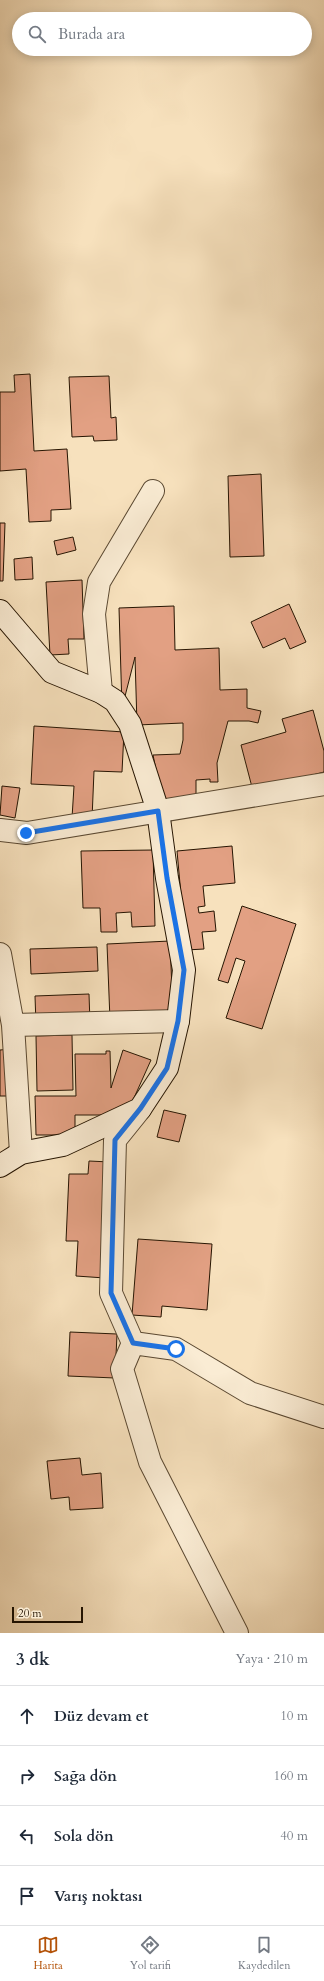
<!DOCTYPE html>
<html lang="tr">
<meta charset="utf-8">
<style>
:root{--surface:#fff;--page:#f2f2f3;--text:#1f2937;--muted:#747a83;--line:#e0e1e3;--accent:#b45309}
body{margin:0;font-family:Cardo,serif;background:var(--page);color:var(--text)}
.scale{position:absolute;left:12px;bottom:10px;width:71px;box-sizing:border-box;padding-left:4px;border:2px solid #261502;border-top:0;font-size:11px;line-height:14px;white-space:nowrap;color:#261502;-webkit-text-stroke:3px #faecd4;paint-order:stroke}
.stop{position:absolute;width:12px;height:12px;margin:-9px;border:3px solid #1a73e8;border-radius:50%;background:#fff}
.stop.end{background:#1a73e8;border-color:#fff;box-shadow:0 1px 4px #0008}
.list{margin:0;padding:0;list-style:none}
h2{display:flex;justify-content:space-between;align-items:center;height:52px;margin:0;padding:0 16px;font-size:17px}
h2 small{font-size:13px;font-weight:400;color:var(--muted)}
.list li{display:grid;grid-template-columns:26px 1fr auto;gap:12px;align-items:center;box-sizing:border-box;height:60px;padding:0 16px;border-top:1px solid var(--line)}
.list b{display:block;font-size:15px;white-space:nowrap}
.list em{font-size:13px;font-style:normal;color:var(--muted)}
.icon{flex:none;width:22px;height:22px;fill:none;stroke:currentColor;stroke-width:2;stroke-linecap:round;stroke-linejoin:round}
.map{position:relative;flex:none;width:324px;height:1633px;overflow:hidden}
.search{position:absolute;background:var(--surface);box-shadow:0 2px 10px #0003;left:12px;right:12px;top:12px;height:44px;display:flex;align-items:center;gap:10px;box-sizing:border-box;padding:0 14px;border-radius:22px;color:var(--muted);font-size:15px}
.sheet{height:292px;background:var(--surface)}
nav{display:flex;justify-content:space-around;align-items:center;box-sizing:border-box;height:56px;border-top:1px solid var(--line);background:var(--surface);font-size:11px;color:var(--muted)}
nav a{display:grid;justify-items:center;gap:2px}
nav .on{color:var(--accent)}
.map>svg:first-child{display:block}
.building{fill:#e2a083;stroke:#261502}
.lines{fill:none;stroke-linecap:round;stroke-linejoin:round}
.street-casing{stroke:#5a4831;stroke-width:24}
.secondary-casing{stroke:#261502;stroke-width:24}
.street{stroke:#faecd4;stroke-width:22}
.secondary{stroke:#faecd4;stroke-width:22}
.route{stroke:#1a73e8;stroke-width:5}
</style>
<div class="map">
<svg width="324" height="1633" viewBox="0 0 324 1633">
<rect width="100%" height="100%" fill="#f7e1bd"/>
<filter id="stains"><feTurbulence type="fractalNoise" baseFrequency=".005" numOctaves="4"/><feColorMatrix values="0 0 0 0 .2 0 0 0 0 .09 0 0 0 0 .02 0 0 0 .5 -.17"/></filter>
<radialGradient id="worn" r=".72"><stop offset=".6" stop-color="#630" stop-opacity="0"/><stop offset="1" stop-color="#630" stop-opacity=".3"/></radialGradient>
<path class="building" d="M30,374L34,451L67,449L71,509L51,510V521L29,522L26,469L0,471V392H15L14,375Z
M109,376L111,418L116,417L117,440L94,441L93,436L72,437L69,377Z
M261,474L264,556L230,557L228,476Z
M0,523H5L3,581H0Z
M73,537L76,550L57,555L54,541Z
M32,557L33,579L15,580L14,559Z
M82,580L84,639H68L69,654L50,655L46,582Z
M289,604L306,642L290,649L285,638L263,648L251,622Z
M174,606L175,650L219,648L220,690L247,689V708L261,711L258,723L249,721H228L217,763L218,782H210V779L196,780V800L163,803L153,755L180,754L183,740V723L137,725L135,657L122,708L119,608Z
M313,710L324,751V772L253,791L241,745L286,732L282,719Z
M34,726L124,732L122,772L94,771L92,819L72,818L74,786L31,784Z
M2,786L20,788L15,818L0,815Z
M232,846L235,883L203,886L205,906L198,907L199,913L214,911L216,931L202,932L204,949L186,950L177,851Z
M153,850L155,926L132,927L131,912L116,913L117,932H101L100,908H83L81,851Z
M242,906L296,924L262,1029L226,1018L245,961L236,958L228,983L218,980Z
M170,941L173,1014L110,1020L107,944Z
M97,947L98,971L31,974L30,949Z
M89,994L90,1023L36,1024L35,996Z
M72,1035L73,1090L37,1091L36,1036Z
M11,1049L14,1096H0V1050Z
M123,1050L151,1060L129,1109L108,1115H75V1135H36L35,1096H76L75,1054H106V1051H110L111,1088Z
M164,1110L186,1115L179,1142L157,1137Z
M89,1161L110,1162L105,1278L76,1276L78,1241H66L69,1174H88Z
M138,1239L212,1244L207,1310L162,1306L161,1317L132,1315Z
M70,1332L117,1334L115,1378L68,1376Z
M80,1458L82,1475L101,1473L103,1508L70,1510L69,1497L51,1499L47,1461Z"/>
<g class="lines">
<g class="street-casing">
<path id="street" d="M101,692L94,614L99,582L153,491
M0,830L27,833L324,784
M0,954L13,1025L21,1153
M13,1025L178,1021
M140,1109L115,1140L111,1293L133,1343L122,1369L150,1462L237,1633
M133,1343L176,1349L250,1393L324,1417"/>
</g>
<g class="secondary-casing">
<path id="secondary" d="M0,611L52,672L101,692L115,701L130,724L158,811L167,878L184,970L178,1021L167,1068L140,1109L63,1145L21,1153L0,1166"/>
</g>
<use href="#street" class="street"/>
<use href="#secondary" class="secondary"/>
</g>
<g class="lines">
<path class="route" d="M26,833L158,811L167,878L184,970L178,1021L167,1068L140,1109L115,1140L111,1293L133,1343L176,1349"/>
</g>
<rect width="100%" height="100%" filter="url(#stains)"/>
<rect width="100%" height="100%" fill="url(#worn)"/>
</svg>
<div class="scale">20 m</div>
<div class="stop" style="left:176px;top:1349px"></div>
<div class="stop end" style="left:26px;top:833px"></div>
<div class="search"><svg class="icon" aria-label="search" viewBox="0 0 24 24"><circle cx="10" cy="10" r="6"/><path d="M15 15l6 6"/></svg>Burada ara</div>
</div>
<section class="sheet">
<h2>3 dk<small>Yaya · 210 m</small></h2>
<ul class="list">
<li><svg class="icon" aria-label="ahead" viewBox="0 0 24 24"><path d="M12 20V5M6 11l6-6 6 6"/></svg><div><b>Düz devam et</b></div><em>10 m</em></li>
<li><svg class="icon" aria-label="right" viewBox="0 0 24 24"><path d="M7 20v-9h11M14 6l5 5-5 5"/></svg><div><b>Sağa dön</b></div><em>160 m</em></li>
<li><svg class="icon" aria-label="left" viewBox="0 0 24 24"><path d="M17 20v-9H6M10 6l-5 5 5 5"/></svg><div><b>Sola dön</b></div><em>40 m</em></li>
<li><svg class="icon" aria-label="arrive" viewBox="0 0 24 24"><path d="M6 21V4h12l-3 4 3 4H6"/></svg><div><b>Varış noktası</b></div></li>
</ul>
</section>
<nav>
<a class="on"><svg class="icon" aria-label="map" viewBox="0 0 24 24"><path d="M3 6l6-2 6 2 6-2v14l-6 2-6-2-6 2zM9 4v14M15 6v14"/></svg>Harita</a>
<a><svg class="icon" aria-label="directions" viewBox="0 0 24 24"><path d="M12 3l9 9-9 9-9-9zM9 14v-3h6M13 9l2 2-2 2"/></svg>Yol tarifi</a>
<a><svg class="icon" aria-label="saved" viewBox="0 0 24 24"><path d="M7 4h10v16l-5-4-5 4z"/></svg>Kaydedilen</a>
</nav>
